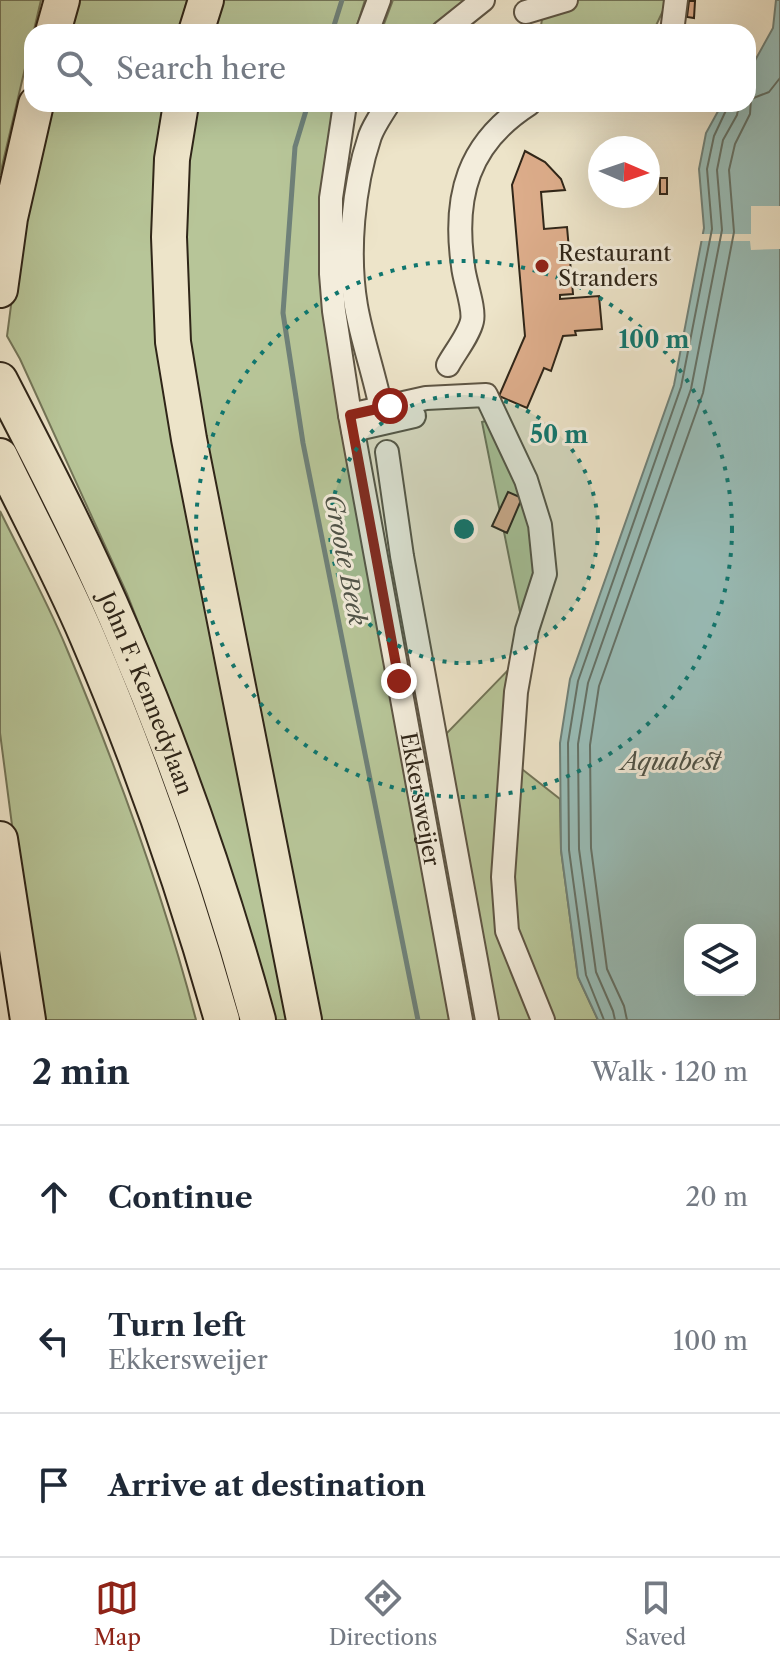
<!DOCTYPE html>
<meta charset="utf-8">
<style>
:root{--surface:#fff;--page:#f6f6f7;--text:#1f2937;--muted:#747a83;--line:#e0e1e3;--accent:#8f2418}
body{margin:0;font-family:"Libre Caslon Text",serif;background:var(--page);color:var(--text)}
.controls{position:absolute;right:24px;bottom:24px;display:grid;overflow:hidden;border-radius:16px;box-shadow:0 8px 32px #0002}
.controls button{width:72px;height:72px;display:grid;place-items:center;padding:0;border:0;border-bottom:2px solid var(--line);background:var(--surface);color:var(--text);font:40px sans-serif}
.compass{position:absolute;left:588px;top:136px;width:72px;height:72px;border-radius:50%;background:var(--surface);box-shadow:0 8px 32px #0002;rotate:92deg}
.stop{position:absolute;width:24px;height:24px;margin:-18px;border:6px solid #8f2418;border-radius:50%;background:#fff}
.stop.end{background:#8f2418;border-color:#fff;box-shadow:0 2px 8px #0008}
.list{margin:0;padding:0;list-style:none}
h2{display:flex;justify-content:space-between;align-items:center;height:104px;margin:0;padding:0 32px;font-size:34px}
h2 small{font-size:26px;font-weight:400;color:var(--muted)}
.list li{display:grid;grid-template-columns:52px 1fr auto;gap:24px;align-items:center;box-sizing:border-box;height:144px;padding:0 32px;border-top:2px solid var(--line)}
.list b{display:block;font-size:30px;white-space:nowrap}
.list p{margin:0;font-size:26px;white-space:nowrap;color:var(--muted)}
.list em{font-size:26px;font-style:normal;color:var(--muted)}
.icon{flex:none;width:44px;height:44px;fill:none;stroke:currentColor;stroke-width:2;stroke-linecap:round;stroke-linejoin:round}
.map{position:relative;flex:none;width:780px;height:1020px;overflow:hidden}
.search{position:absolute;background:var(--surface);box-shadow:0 8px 32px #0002;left:24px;right:24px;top:24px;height:88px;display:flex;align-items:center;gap:20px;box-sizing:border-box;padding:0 28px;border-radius:24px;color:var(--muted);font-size:30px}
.sheet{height:536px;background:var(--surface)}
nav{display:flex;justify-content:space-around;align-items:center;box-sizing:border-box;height:112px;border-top:2px solid var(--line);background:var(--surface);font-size:22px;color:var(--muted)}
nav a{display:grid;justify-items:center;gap:4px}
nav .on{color:var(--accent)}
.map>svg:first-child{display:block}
.green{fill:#b7c598;stroke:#737558;stroke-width:2}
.water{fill:#99beb9;stroke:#6f8179;stroke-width:2;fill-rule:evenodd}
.pier{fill:#ede4c9}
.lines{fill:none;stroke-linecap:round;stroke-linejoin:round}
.shore{stroke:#647268;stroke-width:2}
.stream{stroke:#6f8179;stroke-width:5}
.building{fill:#ddad8b;stroke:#2f2518;stroke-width:2}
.minor-casing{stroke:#5e5544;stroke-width:26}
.highway-casing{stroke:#2f2518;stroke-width:38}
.minor{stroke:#f3eddc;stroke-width:22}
.highway{stroke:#ede4c9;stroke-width:34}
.route{stroke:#8f2418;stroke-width:10}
.ring{fill:none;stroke:#0f766e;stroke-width:4;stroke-dasharray:4 8}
.poi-dot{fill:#8f2418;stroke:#f3eddc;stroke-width:3}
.labels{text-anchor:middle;stroke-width:6;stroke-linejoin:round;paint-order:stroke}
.poi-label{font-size:22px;fill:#2f2518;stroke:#f3eddc;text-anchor:start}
.street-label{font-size:22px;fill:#2f2518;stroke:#f3eddc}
.water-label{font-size:24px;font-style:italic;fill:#4f5348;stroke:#f3eddc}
.centre{fill:#0f766e;stroke:#f3eddc;stroke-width:4}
.ring-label{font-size:24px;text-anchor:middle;font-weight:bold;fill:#0f766e;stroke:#f3eddc;stroke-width:6;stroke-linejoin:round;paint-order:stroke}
</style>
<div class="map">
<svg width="780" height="1020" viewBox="0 0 780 1020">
<rect width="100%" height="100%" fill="#ede4c9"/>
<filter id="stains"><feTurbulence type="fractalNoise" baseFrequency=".0025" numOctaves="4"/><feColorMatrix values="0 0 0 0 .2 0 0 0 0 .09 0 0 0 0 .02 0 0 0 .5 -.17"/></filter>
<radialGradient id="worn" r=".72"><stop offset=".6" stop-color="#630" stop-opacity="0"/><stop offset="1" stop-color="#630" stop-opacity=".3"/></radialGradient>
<path class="green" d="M0,0H41L0,175Z
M75,0H187L179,32H66Z
M215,0H365L355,32H205Z
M393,0H468L431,32H381Z
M545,0H668L653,32H540Z
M48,104H165L157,151L291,1020H274L239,894L197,773L127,594L20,359L7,336L20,237Z
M189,104H336C320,161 320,220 322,278L453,1020H312L181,340Z
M493,419L534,526L538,573L522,622L482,422Z
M0,511C22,556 47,601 66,647C117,768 163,893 196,1020H45L21,894L0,733Z
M513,665L495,871L533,1020H492L444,736Z
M518,766L560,799L561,850L578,977L598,1020H551L514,933L510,884Z"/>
<path class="water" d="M776,0H780V1020H598L578,977L561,850L560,743L570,679L674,385L704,228L699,169L706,133L722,104H748V73L773,28ZM690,930H750V990H690Z"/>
<path class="pier" d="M751,206H780V249L751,250L750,241H698L699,234H751Z"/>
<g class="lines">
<path class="shore" d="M604,1020L586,975L569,850L568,743L578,681L681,387L712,229L707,169L714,136L729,104
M615,1020L613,1011L596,972L579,849L578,744L588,683L691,389L722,230L717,170L723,140L737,115L739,104
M627,1020L624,1006L607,969L591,848L590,745L599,686L703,393L734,232L729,170L735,144L750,114L751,99L769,92L780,78"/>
<path class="stream" d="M332,32L342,0
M308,104L295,147L283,313L303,443L418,1020"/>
</g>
<path class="building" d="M689,1H695L694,18L687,17Z
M525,151L545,162L561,179L565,190L541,192L544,229L567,227L573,294L560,295V299L599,296L602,329L575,331L576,335L563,336L551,371L544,368L527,408L499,396L525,336L512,185Z
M660,178H667V194H660Z
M508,492L522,498L507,533L492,526Z"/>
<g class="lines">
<g class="minor-casing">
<g id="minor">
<path d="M526,12L566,0"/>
<path d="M367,32L379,0"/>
<path d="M443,32L483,0"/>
<path d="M672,32L676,0"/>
<path id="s1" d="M345,104L331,198V274L334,311L350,415L461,1020"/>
<path d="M448,365C455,352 469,335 472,321C475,308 464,280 463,266C453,196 468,143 529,104"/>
<path d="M381,408C374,373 362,340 356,306C347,253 353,187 370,136C374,125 382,114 388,104"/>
<path d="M350,415L426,398L486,395L526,480L540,525L545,574L527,630L516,692L503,877L507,931L543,1020"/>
<path d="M353,430L414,416"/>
<path d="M387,452L402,556L487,1020"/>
</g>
</g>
<g class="highway-casing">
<g id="highway">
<path d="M53,32L62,0"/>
<path d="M196,32L206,0"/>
<path d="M181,104L172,159L169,237L173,342L189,439L304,1020"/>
<path d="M0,290L10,218L36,104"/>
<path id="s2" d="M0,380C43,463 86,546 122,631C176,757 222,888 258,1020"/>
<path d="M0,456C29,516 61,575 87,636C139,757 186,893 222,1020"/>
<path d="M0,839L28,1020"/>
</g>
</g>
<use href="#minor" class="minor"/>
<use href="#highway" class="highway"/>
</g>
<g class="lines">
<path class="route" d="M390,406L350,415L399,681"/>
</g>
<circle cx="464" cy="529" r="134" fill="#0f766e" fill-opacity=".12"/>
<g class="ring">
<circle cx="464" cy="529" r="134"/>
<circle cx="464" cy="529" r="268"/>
</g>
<circle class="poi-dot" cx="542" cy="266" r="8"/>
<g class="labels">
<g class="poi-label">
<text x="558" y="261">Restaurant<tspan x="558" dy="25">Stranders</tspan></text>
</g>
<g class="street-label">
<text dy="8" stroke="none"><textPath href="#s2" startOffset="346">John F. Kennedylaan</textPath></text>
<text dy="8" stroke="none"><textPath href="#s1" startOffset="704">Ekkersweijer</textPath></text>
</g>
<g class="water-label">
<text transform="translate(345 560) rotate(79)" y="8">Groote Beek</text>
<text x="671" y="770">Aquabest</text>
</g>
</g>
<circle cx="464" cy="529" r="12" class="centre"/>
<g class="ring-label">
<text x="654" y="348">100 m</text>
<text x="559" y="443">50 m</text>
</g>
<rect width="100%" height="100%" filter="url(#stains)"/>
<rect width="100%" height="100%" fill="url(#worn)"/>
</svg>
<div class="controls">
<button><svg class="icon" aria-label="layers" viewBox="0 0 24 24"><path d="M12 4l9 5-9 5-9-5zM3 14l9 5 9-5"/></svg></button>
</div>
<svg class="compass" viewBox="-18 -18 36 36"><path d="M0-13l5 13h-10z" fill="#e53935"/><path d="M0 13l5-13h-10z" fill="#747a83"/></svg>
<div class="stop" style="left:390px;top:406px"></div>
<div class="stop end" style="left:399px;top:681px"></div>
<div class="search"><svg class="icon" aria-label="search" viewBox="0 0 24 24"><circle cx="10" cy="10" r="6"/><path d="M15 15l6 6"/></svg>Search here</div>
</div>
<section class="sheet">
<h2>2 min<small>Walk · 120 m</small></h2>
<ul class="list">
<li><svg class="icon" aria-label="ahead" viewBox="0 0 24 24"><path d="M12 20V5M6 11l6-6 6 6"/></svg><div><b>Continue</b></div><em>20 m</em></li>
<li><svg class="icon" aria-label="left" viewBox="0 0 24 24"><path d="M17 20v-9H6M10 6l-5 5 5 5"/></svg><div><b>Turn left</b><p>Ekkersweijer</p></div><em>100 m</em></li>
<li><svg class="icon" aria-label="arrive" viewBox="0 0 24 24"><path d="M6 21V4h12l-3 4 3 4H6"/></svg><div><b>Arrive at destination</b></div></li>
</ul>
</section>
<nav>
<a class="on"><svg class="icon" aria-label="map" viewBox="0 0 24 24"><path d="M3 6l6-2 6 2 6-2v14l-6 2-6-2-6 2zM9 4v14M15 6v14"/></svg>Map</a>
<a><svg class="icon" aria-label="directions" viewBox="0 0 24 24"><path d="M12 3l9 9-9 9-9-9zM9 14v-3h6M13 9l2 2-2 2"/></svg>Directions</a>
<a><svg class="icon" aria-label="saved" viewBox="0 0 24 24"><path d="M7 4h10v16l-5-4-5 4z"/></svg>Saved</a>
</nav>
